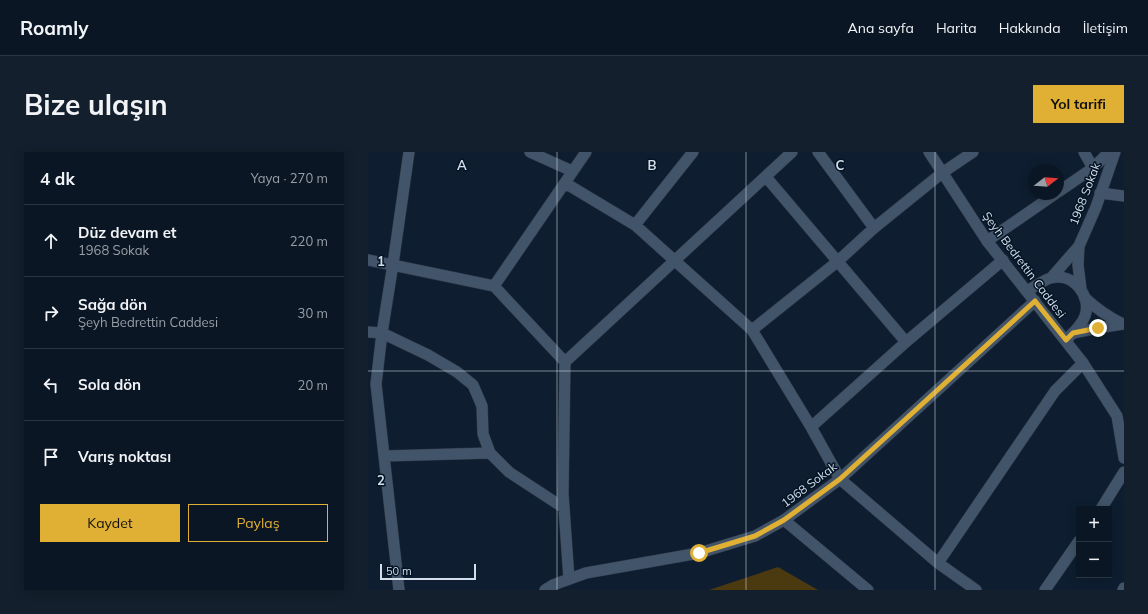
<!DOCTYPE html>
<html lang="tr">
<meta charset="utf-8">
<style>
:root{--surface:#0a1624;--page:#131f2c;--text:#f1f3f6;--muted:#999fa6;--line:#2a3541;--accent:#e0b034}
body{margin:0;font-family:Mulish,sans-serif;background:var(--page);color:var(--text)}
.controls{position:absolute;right:12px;bottom:12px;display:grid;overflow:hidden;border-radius:0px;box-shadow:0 2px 10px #0003}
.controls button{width:36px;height:36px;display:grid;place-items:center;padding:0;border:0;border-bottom:1px solid var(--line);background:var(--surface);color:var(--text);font:20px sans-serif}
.compass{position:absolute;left:660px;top:12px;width:36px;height:36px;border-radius:50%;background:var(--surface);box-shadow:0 2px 10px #0003;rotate:73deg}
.scale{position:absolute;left:12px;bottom:10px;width:96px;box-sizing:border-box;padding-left:4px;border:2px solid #d3deea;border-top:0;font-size:11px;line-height:14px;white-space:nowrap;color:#d3deea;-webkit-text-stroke:3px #051425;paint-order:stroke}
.stop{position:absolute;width:12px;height:12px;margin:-9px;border:3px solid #e0b034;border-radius:50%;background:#fff}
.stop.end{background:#e0b034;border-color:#fff;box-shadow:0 1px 4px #0008}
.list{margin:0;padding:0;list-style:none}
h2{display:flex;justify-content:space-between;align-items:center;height:52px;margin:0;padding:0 16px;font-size:17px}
h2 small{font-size:13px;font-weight:400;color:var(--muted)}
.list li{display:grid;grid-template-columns:26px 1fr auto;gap:12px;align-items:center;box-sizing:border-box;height:72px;padding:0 16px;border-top:1px solid var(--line)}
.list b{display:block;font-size:15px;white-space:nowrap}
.list p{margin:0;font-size:13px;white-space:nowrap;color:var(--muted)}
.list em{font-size:13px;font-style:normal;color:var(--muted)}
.actions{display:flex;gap:8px;padding:12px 16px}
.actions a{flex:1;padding:9px 0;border:1px solid var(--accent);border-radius:0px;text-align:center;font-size:14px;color:var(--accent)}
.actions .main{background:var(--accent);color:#111}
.icon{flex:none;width:22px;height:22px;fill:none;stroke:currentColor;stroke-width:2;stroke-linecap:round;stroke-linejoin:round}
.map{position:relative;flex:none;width:756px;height:438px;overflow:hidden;border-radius:0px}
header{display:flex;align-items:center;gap:24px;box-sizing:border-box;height:56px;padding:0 20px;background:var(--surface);border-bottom:1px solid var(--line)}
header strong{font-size:19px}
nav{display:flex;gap:22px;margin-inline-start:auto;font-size:14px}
.intro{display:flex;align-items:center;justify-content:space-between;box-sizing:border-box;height:96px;padding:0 24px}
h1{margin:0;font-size:28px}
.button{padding:10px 18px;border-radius:0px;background:var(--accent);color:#111;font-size:14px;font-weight:700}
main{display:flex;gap:24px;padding:0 24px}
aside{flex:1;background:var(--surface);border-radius:0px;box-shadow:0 2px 10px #0003}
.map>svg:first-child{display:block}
.green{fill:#4b3a10}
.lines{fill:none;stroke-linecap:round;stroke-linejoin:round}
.minor-casing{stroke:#2e3645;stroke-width:12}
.tertiary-casing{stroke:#2e3645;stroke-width:12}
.secondary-casing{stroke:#2e3645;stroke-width:12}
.minor{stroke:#425469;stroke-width:11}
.tertiary{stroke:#425469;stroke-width:11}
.secondary{stroke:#425469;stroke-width:11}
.route{stroke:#e0b034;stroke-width:5}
.grid{fill:none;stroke:#d3deea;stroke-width:1;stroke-opacity:0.55}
.labels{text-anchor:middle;stroke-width:3;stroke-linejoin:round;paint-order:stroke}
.street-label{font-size:12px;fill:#d3deea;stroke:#051425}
.grid-label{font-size:13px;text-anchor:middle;font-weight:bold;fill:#d3deea;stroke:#051425;stroke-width:3;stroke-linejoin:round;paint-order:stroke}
</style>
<header>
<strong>Roamly</strong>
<nav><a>Ana sayfa</a><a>Harita</a><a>Hakkında</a><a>İletişim</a></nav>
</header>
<div class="intro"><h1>Bize ulaşın</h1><a class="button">Yol tarifi</a></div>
<main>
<aside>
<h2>4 dk<small>Yaya · 270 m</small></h2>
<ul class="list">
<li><svg class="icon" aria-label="ahead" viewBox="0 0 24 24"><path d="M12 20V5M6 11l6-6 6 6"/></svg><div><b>Düz devam et</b><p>1968 Sokak</p></div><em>220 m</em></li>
<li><svg class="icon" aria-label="right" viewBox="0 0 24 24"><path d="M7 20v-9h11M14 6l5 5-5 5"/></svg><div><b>Sağa dön</b><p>Şeyh Bedrettin Caddesi</p></div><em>30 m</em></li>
<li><svg class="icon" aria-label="left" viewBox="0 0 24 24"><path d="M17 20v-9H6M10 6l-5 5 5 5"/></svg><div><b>Sola dön</b></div><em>20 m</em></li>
<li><svg class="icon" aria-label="arrive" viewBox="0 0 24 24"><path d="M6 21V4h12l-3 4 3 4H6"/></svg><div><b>Varış noktası</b></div></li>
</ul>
<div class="actions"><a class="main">Kaydet</a><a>Paylaş</a></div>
</aside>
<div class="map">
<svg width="756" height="438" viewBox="0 0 756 438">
<rect width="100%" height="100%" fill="#0e1e30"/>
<path class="green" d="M410,415L450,438H341Z"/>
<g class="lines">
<g class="minor-casing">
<path id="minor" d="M162,0L204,19
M450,0L506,76
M716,0L725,16
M398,25L538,190
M197,31L267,73L384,178L443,275L472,327L570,411L608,438
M690,40L725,16L741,0
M732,41L756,44
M267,73L325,0
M619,89L687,42
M0,108L126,134L197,210
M126,134L218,0
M717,146C730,158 740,165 755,172
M384,178L469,110L506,76L574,21L605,0
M0,180L14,181L60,203L89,220L105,233L114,254L115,282L122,301L141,320L196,356
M705,181L730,176L756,172
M443,275L538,190L635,108
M16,304L122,301
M733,357L756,320
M416,368L500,438
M570,411L687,239L715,211
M201,427L195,342L197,210L424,0
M31,438L8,232L14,181L25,112L41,0
M677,438L711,389
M755,438L756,436"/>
</g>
<g class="tertiary-casing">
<path id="tertiary" d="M711,94L710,113L713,137
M683,126L711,94L728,55L747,0
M659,139C667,135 675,128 683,126C705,120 724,144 717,164C714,173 704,182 698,188
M177,438L185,433L218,421L331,401L387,384L416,368L472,327L667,149"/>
</g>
<g class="secondary-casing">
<path id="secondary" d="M561,0L619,89L715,211L749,264L756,306"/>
</g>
<use href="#minor" class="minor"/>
<use href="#tertiary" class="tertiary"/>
<use href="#secondary" class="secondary"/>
</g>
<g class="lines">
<path class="route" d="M331,401L387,384L416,368L472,327L667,149L698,188L705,181L730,176"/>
</g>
<path class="grid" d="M189,0V438M378,0V438M567,0V438M0,219H756"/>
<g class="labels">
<g class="street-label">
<text transform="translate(717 42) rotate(-69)" y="4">1968 Sokak</text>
<text transform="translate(656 113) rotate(53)" y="4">Şeyh Bedrettin Caddesi</text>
<text transform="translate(441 333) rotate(-37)" y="4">1968 Sokak</text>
</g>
</g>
<g class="grid-label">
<text x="94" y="18">A</text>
<text x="284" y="18">B</text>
<text x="472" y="18">C</text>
<text x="13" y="114">1</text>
<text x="13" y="333">2</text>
</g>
</svg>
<div class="controls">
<button>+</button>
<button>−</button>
</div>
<svg class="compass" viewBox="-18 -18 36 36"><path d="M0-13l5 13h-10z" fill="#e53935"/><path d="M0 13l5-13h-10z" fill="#999fa6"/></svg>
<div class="scale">50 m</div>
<div class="stop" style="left:331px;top:401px"></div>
<div class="stop end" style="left:730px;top:176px"></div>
</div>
</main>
